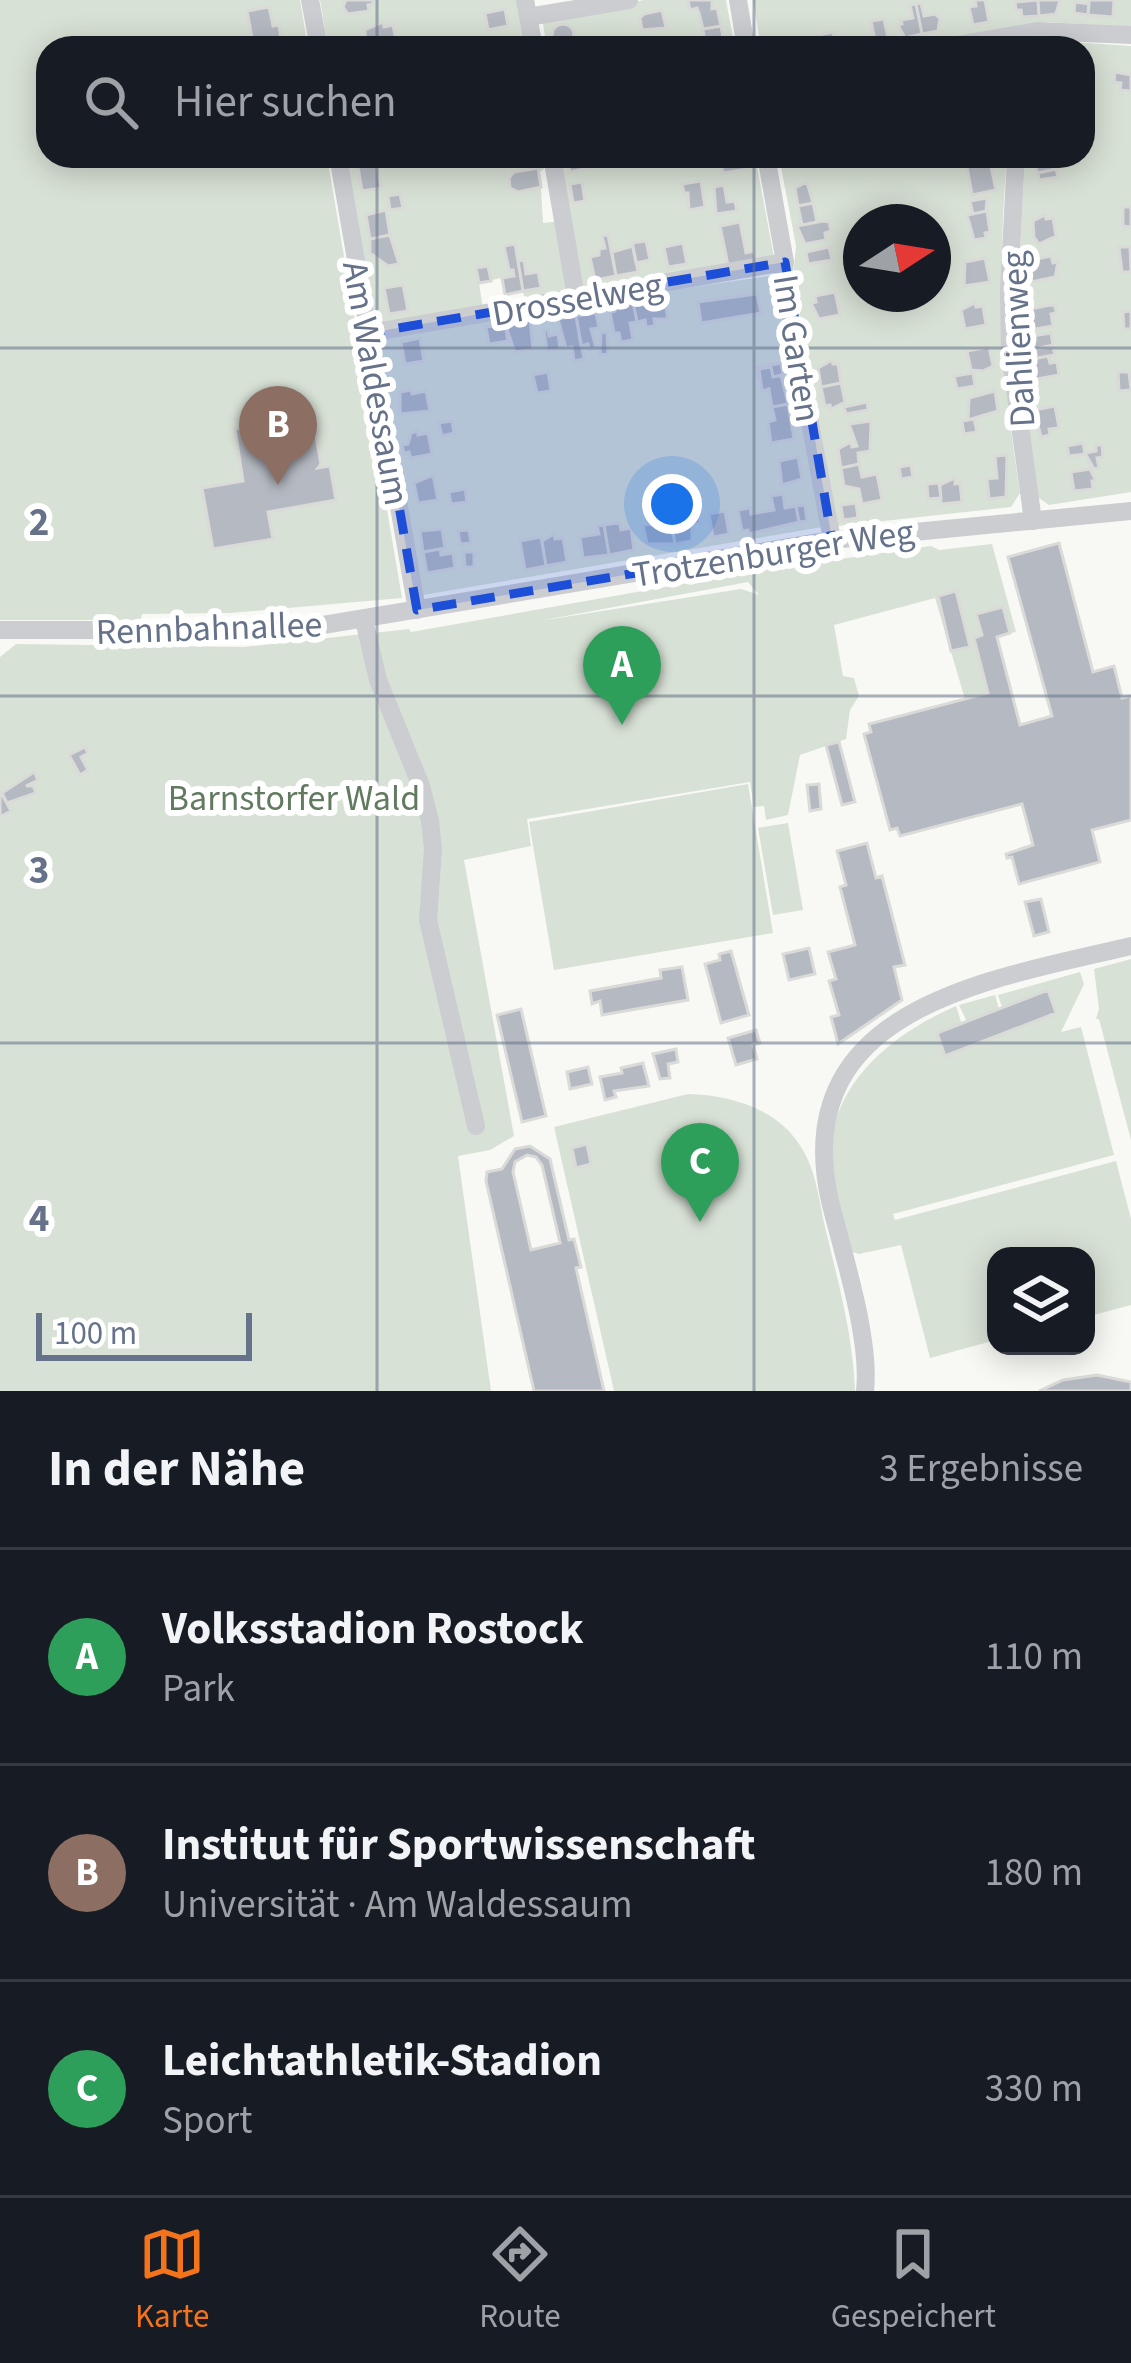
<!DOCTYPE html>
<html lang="de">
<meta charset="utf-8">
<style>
:root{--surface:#171b24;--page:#242831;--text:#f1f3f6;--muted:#9ea1a6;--line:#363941;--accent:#f3741b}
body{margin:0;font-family:"Source Sans 3",sans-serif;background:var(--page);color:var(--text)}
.controls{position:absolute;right:36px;bottom:36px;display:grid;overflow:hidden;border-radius:24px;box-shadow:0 6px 30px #0003}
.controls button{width:108px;height:108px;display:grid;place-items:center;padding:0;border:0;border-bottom:3px solid var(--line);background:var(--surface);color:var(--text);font:60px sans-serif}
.compass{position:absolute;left:843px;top:204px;width:108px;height:108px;border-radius:50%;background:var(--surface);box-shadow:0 6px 30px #0003;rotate:78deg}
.scale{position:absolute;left:36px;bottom:30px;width:216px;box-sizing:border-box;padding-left:12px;border:6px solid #657289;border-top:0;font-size:33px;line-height:42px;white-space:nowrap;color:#657289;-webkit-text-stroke:9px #fff;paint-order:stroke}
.you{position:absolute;left:672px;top:504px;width:42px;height:42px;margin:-30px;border:9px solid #fff;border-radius:50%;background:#1a73e8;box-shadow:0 0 0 18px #1a73e833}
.badge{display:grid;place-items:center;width:78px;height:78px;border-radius:50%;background:var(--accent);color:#fff;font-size:39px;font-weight:700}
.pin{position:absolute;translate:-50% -99px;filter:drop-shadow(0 3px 6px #0008)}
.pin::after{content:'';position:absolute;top:63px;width:42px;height:36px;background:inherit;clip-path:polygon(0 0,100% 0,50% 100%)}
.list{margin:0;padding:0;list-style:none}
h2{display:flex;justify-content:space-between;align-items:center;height:156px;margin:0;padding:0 48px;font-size:51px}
h2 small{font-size:39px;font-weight:400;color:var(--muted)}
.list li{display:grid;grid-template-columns:78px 1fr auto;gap:36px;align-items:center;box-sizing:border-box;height:216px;padding:0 48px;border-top:3px solid var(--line)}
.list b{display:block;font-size:45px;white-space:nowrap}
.list p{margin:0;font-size:39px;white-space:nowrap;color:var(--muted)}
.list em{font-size:39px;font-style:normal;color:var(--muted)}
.icon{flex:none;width:66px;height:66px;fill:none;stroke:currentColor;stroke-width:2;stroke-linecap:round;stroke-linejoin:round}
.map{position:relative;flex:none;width:1131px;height:1391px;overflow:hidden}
.search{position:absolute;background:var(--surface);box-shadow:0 6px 30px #0003;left:36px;right:36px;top:36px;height:132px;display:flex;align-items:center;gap:30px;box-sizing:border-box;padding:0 42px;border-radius:36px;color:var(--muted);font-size:45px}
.sheet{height:804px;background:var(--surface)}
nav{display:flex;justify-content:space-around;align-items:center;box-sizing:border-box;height:168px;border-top:3px solid var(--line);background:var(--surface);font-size:33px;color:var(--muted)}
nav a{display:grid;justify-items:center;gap:6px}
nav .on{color:var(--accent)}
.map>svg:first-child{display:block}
.green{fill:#d8e1d6;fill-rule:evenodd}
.building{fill:#b5bac2;stroke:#dadad8;stroke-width:3;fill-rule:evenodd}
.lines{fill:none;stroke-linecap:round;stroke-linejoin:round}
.minor{stroke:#cbcdd1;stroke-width:18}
.marked{fill:#1d4ed8;fill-opacity:0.2;stroke:#1d4ed8;stroke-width:9;stroke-dasharray:24 15;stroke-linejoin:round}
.grid{fill:none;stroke:#657289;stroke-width:3;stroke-opacity:0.55}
.labels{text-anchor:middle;stroke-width:12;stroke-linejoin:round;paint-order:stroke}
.street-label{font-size:36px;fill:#657289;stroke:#fff}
.park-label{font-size:36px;fill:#617a60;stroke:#fff}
.grid-label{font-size:39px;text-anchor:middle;font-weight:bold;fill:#657289;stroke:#fff;stroke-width:12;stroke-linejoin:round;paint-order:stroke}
</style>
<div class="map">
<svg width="1131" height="1391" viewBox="0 0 1131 1391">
<rect width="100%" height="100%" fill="#f8f9f5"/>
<path class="green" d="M0,0H300L308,48H48V156H327L402,598L231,613L142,614L141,620H0Z
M320,0H519L528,48H328Z
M644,0H726L735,48H547L542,18Z
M753,0H1131V27L1047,22L895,48H761Z
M1059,41L1131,46V492L1049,505L1036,496L1016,328L1025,156H1083V48H1024L1028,43Z
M347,156H544L546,167L540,172L543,223L560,221L571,293L525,300L523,292L505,296L501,278L479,283L483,309L377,327Z
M556,156H755L774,257L579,292Z
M779,156H1007C997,279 1001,371 1020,493L1011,507L838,526L793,277L796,246ZM861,222H933V294H861Z
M769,276L773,280L822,527L423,595L377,339L507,315L513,322L540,317V309Z
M992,544L1016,632L1010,633L1003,608L977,615L982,635L974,638L988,693L965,699L935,598L834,625L843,676L854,678L859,696L850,710L846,739L800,755L788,815L766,820L764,806L754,807L750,782L527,819L531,846L464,860L514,1136L490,1150L458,1156L491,1391H0V657L16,644L244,647L409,629L411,632L756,571L931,546L939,550ZM748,582L759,595L741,589L539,621Z
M748,784L773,933L554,970L529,822Z
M788,823L803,910L773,915L758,828Z
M1131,959V1140L1099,1019H1096L1099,1009L1094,969Z
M1080,972L1084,984L1061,1032L1081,1027L1114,1155L893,1214L895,1220L1116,1161L1131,1219V1305L1086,1317V1256H996V1340L930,1358L901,1245L859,1254L849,1251C844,1224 835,1195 832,1167C823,1089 891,1034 956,1006L962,1025L937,1033L946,1056L1056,1013L1048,990L1002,1007L998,995Z
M995,995L999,1009L968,1024L959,1005Z
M688,1094C730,1095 777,1108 801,1147C816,1170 819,1200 825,1227C838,1281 853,1335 855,1391H614L554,1127Z"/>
<path class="building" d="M346,0H373V4L368,5L369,11L348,14L343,7Z
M688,0H712V9L717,8L721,26L703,29L699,13L697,8L690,10Z
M975,0H985L989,22L973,25L969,7L976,6Z
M1038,0L1039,16L1022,17L1021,10H1016L1015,2Z
M1038,0H1060L1056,14L1039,16Z
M1089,0H1114L1113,17L1088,15Z
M1075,2L1089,4L1088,15L1074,13Z
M921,3L924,16L935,14L940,18L938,31L922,34L916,4Z
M916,4L922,34L905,38L898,25L902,24L901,20L913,18L910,5Z
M269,7L273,26L279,25L282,46L254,48L247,11Z
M505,9L508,26L488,30L485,13Z
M662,10L666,28L642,30L640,18L644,14Z
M884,19L888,38L875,40L871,21Z
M383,22L384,27L393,25L397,47L366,48L365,30Z
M552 35a11 11 0 1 1 22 0a11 11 0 1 1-22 0Z
M721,26L724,43L719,44L720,48H705L703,29Z
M833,32L835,48H817L814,36Z
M1083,53H1090V83H1083Z
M1115,72L1131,75V91L1120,90L1121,83L1114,82Z
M354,156H378L379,163L356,167Z
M566,156H587L589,168L570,172Z
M720,156H745L748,169L723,173Z
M1034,156H1053L1056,169L1037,173Z
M990,162L996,190L972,195L967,167Z
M377,163L381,188L362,191L358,167Z
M538,168L541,187L518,192L510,188L509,178L514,172Z
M1056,169L1058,177L1039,180L1038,173Z
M701,181L705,207L689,210L688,193H684L682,184Z
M582,182L585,201L573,203L570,184Z
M807,182L813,203L798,206L795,188Z
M724,185L727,202L735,201L737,211L716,214L714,187Z
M400,194L403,208L390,210L388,196Z
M987,198L986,211L973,214L970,201Z
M813,203L817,222L802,225L798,206Z
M1123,207H1131V227L1123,226Z
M386,210L390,235L370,239L366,215Z
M987,211L990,232L985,233L986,238L974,240L967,215Z
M1045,215L1046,219L1053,218L1056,236L1039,244L1034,237L1033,221Z
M823,221L829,222L831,231L825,233L826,240L805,244L797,226Z
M740,222L746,253L754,251L756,260L728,265L720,226Z
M390,235L399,264L388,266L370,253V239Z
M608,235L616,276L595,280L590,257L599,255V249L605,248L602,236Z
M646,241L650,260L636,263L632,243Z
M683,243L687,264L668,267L664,247Z
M515,244L523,291L505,295L502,278L514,276L513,270H509L504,246Z
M633,246L638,272L616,276L612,252Z
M829,247L832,260L808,264L806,252Z
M1119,247H1130L1131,272H1122Z
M1051,256L1053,263L1058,262L1055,277L1031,282L1027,261Z
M985,258L990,282L964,286L965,262Z
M524,260L526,274L538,272L541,288L523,291L518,261Z
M488,266L491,281L479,283L476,268Z
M403,285L408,311L389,314L384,288Z
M835,292L840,315L819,319L811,303L816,302L815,296Z
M757,294L761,313L701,323L698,302Z
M653,300L654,309L666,307L668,319H654L655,326L646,327L645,320L637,322L633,302Z
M633,302L637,322L630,323L633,340L621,342L619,333H614L610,312L615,311L614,306Z
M975,303L976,307L983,306L986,325L965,329L961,310Z
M1050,305L1055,306L1056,313L1051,314L1053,326L1030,330L1026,310Z
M1131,311V329H1124L1123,312Z
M596,313L599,328L591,329L596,348L589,349L588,344L581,346L576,316Z
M576,316L584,359L574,361L572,347L566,348L558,319Z
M530,319L533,349L515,352L505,324Z
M505,324L508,341L489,344L486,327Z
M548,330L549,336L558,334L560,349L547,351L544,331Z
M607,332L608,354L600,355L601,333Z
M1051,333L1053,345L1035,349L1032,336Z
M420,338L424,361L405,364L401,342Z
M989,347L993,366L983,371L971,370L967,351Z
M1053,347L1055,355L1037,358L1035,349Z
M1048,356L1050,363L1057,362L1059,375L1032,380L1028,360Z
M832,360L833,364H838L841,383L821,387L818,368Z
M781,363L783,375L773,377L771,367L759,369V380L756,368Z
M771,367L773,377L781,375L788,404L772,407L769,389L762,391L759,369Z
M548,372L551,391L537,393L533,375Z
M1118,372H1129L1131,390L1119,391Z
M973,373L975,386L957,389L954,376Z
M841,383L845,402L831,409L830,405L825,406L821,387Z
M411,390L412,394L426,391L430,411L400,414V392Z
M995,391L998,411L968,420L969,398Z
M867,402L868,410L846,414L844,407Z
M788,404L794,439L771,443L768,422L775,420L772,407Z
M1055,406L1059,428L1049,429L1050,435L1041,437L1034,410Z
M312,415L321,464L318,468L330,466L336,500L268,512L273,539L213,549L202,488L243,481L235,429L263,423L270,462L291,458L284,420Z
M974,419L977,432L964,434L962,421Z
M452,421L454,433L442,436L439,423Z
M871,421L870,451L858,453L859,464L841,468L838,449L851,442L852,447L857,446L849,424Z
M418,431V435L428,433L432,454L411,458L409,452L404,453L402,445L408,444L411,433Z
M1083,443L1085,454L1069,456L1067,446Z
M1096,445H1102L1103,457L1097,458L1099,468L1094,469L1085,453L1096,451Z
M1007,455L1006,497L989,499L987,479L997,478L995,456Z
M798,457L802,479L782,485L779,461Z
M859,464L862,477L877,474L882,500L862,504L859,489L844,486L841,468Z
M911,465L913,477L901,479L899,467Z
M1090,469L1096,481H1092L1093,489L1074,491L1071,472Z
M433,475L438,500L418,503L414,483Z
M955,478V484L960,483L962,502L941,504L940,485Z
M939,483L941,498L928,499L927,484Z
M465,489L467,502L451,504L449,492Z
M783,494L785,508L796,506L799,522L749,534L748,530L742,531L738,510L750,508L751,514L774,510L771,496Z
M856,503L858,518L843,520L841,505Z
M805,505L807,521L799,522L796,506Z
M725,511L729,534L713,537L709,514Z
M678,513L679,521L699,516L700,523L692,525V541L675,544L670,514Z
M671,522L675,544H647L643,525Z
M616,523L620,524L621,530L631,528L634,550L609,555L604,525Z
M604,525L609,555L583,558L580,537L599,534L597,526Z
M442,529L445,548L423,552L420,531Z
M469,530L471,543L460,544L458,531Z
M554,534L555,539L563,538L567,562L546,566L542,541Z
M541,537L546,566L525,570L520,541Z
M1059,543L1093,672L1114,666L1122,698L1131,696V820L1092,830L1100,862L1019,884L1012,857L1007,858L1006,854L1033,845L1022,804L900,836L897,828L890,830L864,734L871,732L869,724L988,693L974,638L982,635L976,614L1003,607L1010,633L997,637L1020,725L1052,716L1008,557Z
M440,549L441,555L453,553L455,568L427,573L423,552Z
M464,552H474V567H465Z
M956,591L970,647L951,651L938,596Z
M839,742L855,802L842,805L826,745Z
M85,747L88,753L81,757L88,770L80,775L69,755Z
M34,772L38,780L26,786H33L36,793L7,803L2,793Z
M819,784L821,809L810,811L807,785Z
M0,791L11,811L0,817Z
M867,843L876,878L882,876L905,965L894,967L902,1000L838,1044L831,1017L839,1015L829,981L836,979L828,952L855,945L840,887L846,885L837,851Z
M1041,899L1049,932L1034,936L1025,902Z
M809,948L815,974L789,980L783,954Z
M731,951L749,1015L721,1023L705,964L720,960L719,954Z
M682,967L688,1000L602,1015L600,1001L592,1004L590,991L661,978L660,970Z
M1048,990L1056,1013L945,1056L937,1033Z
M521,1009L546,1116L522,1122L497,1015Z
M756,1030L760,1043L753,1045L757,1059L736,1065L728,1038Z
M676,1049L678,1062L668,1064L670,1078L660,1079L653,1054Z
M643,1063L649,1086L614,1091L616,1097L605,1100L600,1077L622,1073L621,1068Z
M588,1067L592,1084L570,1089L567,1072Z
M587,1144L591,1164L576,1168L572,1148Z
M530,1146L550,1159L569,1240L574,1239L581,1267L576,1268L604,1391H534L486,1181L487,1172L502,1169L515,1149ZM527,1155L536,1157L542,1165L560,1243L531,1250L513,1172L515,1162Z
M1097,1375L1131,1382V1391H1039L1063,1380Z"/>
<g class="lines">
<path class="minor" d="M310,0L319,48
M525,0L534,48
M738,0L746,48
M528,17L629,0
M939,48L1038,31L1131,35
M338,156L417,610
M552,156L576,297
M766,156L785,262L783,277L832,540
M1016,156L1009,290L1010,353L1033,521
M369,333L785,262
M364,620L378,680L421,786L430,821L433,849L428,920L476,1126
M0,630H253L323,625L832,540L1131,511
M865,1391C871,1339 843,1254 830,1201C786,1006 994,979 1131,946"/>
</g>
<path class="marked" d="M785,262L832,540L417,610L369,333Z"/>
<path class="grid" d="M377,0V48M754,0V48M377,156V1391M754,156V1391M0,348H1131M0,696H1131M0,1043H1131"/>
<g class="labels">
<g class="street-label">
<text transform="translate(577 298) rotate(-10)" y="13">Drosselweg</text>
<text transform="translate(1017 339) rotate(-93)" y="13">Dahlienweg</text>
<text transform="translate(798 348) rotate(81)" y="13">Im Garten</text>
<text transform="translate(377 383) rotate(80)" y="13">Am Waldessaum</text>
<text transform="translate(773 552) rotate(-9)" y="13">Trotzenburger Weg</text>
<text transform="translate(209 627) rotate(-2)" y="13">Rennbahnallee</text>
</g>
<g class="park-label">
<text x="294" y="810">Barnstorfer Wald</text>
</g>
</g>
<g class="grid-label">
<text x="39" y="535">2</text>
<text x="39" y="883">3</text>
<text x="39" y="1231">4</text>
</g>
</svg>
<div class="controls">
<button><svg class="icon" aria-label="layers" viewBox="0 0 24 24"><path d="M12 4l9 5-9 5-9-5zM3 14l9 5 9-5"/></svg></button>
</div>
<svg class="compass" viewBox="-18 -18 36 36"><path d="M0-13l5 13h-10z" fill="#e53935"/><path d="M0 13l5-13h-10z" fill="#9ea1a6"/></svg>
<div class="scale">100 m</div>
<div class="you"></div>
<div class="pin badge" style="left:622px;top:725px;background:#2e9e5b">A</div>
<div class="pin badge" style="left:278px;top:485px;background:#8d6e63">B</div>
<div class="pin badge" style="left:700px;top:1222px;background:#2e9e5b">C</div>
<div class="search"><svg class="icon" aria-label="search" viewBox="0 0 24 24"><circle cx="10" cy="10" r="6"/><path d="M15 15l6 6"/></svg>Hier suchen</div>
</div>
<section class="sheet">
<h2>In der Nähe<small>3 Ergebnisse</small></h2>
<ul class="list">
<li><span class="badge" style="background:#2e9e5b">A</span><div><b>Volksstadion Rostock</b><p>Park</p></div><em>110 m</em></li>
<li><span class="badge" style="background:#8d6e63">B</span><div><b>Institut für Sportwissenschaft</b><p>Universität · Am Waldessaum</p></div><em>180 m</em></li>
<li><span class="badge" style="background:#2e9e5b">C</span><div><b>Leichtathletik-Stadion</b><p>Sport</p></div><em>330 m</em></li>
</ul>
</section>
<nav>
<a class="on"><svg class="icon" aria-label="map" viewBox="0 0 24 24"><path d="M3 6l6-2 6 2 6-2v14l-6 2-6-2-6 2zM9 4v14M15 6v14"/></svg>Karte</a>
<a><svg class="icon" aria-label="directions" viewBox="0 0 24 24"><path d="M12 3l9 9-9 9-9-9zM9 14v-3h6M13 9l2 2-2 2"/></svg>Route</a>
<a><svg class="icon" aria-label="saved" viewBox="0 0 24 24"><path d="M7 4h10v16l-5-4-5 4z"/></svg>Gespeichert</a>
</nav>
